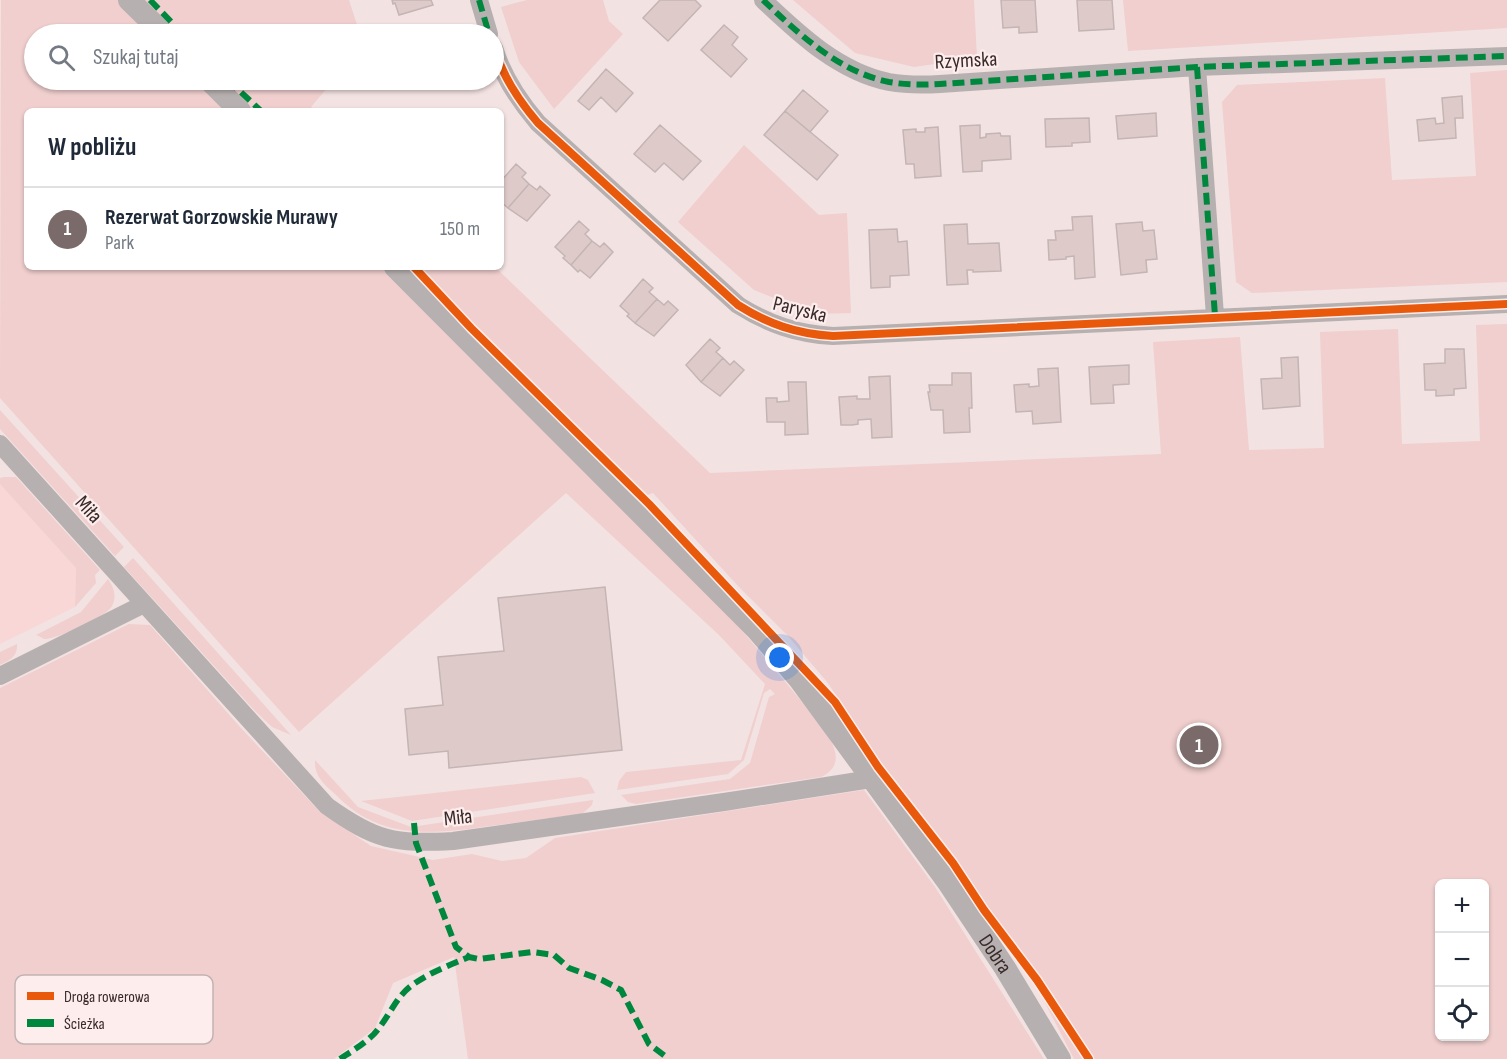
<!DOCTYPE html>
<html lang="pl">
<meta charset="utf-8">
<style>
:root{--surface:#fff;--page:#f2f2f3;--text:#1f2937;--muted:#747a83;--line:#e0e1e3;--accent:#7a6a6a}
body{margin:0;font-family:"Sofia Sans Condensed",sans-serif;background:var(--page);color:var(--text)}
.controls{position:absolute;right:18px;bottom:18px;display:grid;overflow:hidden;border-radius:9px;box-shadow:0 2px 4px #0004}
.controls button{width:54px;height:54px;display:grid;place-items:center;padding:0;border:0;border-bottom:2px solid var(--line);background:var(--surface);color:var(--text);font:30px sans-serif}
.you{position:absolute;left:780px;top:658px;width:21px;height:21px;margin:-15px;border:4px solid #fff;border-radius:50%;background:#1a73e8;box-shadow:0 0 0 9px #1a73e833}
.badge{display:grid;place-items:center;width:39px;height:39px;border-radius:50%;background:var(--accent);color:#fff;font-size:20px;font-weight:700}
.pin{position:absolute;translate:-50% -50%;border:3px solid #fff;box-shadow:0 2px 6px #0006}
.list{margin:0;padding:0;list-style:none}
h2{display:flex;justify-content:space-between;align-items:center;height:78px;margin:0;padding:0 24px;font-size:26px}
h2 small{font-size:20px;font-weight:400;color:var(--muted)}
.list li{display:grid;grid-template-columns:39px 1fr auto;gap:18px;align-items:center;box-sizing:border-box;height:84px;padding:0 24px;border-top:2px solid var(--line)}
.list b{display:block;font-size:22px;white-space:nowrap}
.list p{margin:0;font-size:20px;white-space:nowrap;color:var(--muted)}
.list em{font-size:20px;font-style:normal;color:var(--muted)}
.icon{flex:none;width:33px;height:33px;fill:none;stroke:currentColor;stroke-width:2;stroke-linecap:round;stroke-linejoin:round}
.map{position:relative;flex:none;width:1507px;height:1059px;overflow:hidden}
.search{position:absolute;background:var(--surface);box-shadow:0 2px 4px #0004;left:24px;top:24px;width:480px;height:66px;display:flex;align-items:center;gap:15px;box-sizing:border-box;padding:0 21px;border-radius:33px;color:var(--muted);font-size:22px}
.panel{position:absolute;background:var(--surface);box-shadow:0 2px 4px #0004;left:24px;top:108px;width:480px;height:162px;border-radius:9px}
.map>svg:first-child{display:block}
.built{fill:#f8d7d6}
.green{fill:#f0cfce;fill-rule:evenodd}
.building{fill:#dfcaca;stroke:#c3b5b4;stroke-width:1.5}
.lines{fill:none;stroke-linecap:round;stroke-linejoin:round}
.minor{stroke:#b7b0b0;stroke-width:18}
.tertiary{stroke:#b7b0b0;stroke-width:22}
.quiet{stroke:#00873e;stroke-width:6;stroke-dasharray:12 6;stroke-linecap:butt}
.cycleway-casing{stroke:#fdeded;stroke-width:11}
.cycleway{stroke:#e8590c;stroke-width:8}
.labels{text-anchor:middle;stroke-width:4.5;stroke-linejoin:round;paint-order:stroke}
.street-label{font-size:21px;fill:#392a2a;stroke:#fdeded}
.key{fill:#fdeded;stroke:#c2b2b2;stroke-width:1.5}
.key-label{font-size:16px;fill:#392a2a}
</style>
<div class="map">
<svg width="1507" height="1059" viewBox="0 0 1507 1059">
<rect width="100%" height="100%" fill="#f3e2e2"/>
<path class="built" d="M0,484L76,568L75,607L0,644Z"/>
<path class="green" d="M1,0H349L360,34H34V80H334L311,107L316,111H27V267H495L710,473L1161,454L1153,342L1240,337L1249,450L1324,448L1320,332L1398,329L1402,444L1480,441L1476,325L1507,324V1059H1074L1026,966L964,875L912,812L828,683L787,635L738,586L653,493L622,504L740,628L823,727C834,745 846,765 821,777L636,804L628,802L621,795L730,779L750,763L769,697L775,694L770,689L764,693L744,760L728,774L617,790L619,781L626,772L741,760L765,684L719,635L566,493L299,732L0,398ZM1440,884H1484V1036H1440Z
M527,0H603L609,21L623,34L554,109L519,62L501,7Z
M793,0H974L977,58L914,67L855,53Z
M1123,0H1507V28L1128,51Z
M1507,70V282L1252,293L1236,282L1222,102L1237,85L1385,78L1392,180L1476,176L1470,73Z
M744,145L819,215L847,213L851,313L815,314L754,290L678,222Z
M0,410L124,547L115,556L0,429Z
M4,477H16L100,570L95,575L96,583L75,607L76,568L0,484V478Z
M133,558L291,735L272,727L255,711L124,567Z
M108,579C114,588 117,596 112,606C107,616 56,640 44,639C43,638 37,635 36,635L81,612Z
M129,624L150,625L240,727L320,812L371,846L433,860L472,854L502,861L526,858L555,838L864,790L935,887L1044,1059H468L454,957L393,983L375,1028L334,1059H0V688Z
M17,644C18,656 10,660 0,665V652Z
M315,760L358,807L411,827L593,800L592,805L582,814C551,818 521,822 490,826C432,834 380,841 335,794C324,784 314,776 315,760Z
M581,777L588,780L595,793L412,821L361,801Z"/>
<path class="building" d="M392,0H431L433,5L399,15L395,3L393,4Z
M660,0H695L701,6L668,41L643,18Z
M1001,0H1035L1037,32L1019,33V27L1003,28Z
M1077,0H1112L1114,29L1079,31Z
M724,25L738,37L732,45L747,59L731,77L701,50Z
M606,69L633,93L616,112L601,97L589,110L578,101Z
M417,80H439L419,85Z
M803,90L828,111L810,132L785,111Z
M1462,96L1463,118H1455L1456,138L1419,141L1417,120L1435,118L1436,124L1444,123L1442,98Z
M785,111L838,155L817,180L764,135Z
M1156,113L1157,136L1118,139L1116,116Z
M1089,118L1090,142L1072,143V146L1046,147L1045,119Z
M660,125L701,161L683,180L664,163L655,172L634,154Z
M980,125V138L986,137V134L1000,133L1001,136H1010L1011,159L982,161V171L963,172L960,126Z
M938,127L941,176L915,178L914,164H906L903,130L916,129V132H925V128Z
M516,164L526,173L522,177L529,184L508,208L501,202V181Z
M529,184L537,190L540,186L550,195L527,221L508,208Z
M1092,216L1095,277L1075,279L1074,256L1066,257V259L1049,260L1048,240H1056L1055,231L1073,230L1072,217Z
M579,221L589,230L585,234L592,241L571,265L563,258L565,256L555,247Z
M1142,222L1143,231L1154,230L1157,259L1146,260L1147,272L1121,275L1116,224Z
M967,224L968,244L999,243L1001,271L973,272V270H967L968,284L947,285L944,225Z
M897,229L898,242L907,241L909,275L890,276V287L871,288L869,230Z
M592,241L600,247L604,243L613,252L590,278L580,270L578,272L571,265Z
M643,279L653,288L649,292L657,299L635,323L627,316L629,314L620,306Z
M657,299L664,305L668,301L678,310L654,336L635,323Z
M710,339L720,348L716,352L723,358L701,382L686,365Z
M1445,349H1464L1466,388L1454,389V395L1436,396V390H1425L1424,364L1445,363Z
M1298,357L1300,406L1263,409L1261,379L1282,378L1281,358Z
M723,358L730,365L734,361L744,370L720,396L701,382Z
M1129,365V384L1113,385L1114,403L1091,404L1089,367Z
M1058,368L1061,422L1033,424L1032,411L1016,412L1014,385L1029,384V387L1039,386L1038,369Z
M952,373H971L972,408H969L970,432L944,433L943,410H931L928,392H930L929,385H952Z
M890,376L892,437L872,438L871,419L858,420V424L852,425H841L839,397L857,396V399H870L869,377Z
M788,382H806L808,434L785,435V422H767L766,398H777V402L789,401Z
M605,587L622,750L449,768L448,751L409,755L405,709L443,705L438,657L504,651L498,598Z"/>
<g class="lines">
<path class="minor" d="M479,0L489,34
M763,0C799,34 839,72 889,82C906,85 923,85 940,84L1197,67L1507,56
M494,48C503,77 519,101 538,123L738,305C768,324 797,334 833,336L1507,304
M1197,67L1215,316
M0,444L327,806C376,841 394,844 453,841L724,802L871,779
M0,676L144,604"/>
<g class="tertiary">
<path d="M129,0L164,34"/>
<path d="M209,80L240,111"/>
<path id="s1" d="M395,267L757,630L799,679L947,881L1005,968L1060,1059"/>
</g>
<path class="quiet" d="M150,0L183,34
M479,0L489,34
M763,0C799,34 839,72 889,82C906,85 923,85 940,84L1197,67L1507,56
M1197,67L1215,316
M228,80L261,111
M414,823L416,843L456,947L469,957L479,959L532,952L554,955L569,968L602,980L621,990L649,1044L669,1059
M340,1059C352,1051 364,1044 374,1034C388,1019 395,998 411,986C428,973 450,965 469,957"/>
<g class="cycleway-casing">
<path id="cycleway" d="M494,48C503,77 519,101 538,123L738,305C768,324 797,334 833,336L1507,304
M414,267L471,328L649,504L835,702L878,767L953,863L984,910L1037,980L1089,1059"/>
</g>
<use href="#cycleway" class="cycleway"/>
</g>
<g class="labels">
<g class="street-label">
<text transform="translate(966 60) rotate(-3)" y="7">Rzymska</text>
<text transform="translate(800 309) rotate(14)" y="7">Paryska</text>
<text transform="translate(89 509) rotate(48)" y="7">Miła</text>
<text transform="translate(458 817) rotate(-6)" y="7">Miła</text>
<text dy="7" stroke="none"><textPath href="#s1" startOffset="915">Dobra</textPath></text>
</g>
</g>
<rect x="15" y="975" width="198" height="69" rx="9" class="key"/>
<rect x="27" y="992" width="27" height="8" fill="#e8590c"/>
<rect x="27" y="1019" width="27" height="8" fill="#00873e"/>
<g class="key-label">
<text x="64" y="1002">Droga rowerowa</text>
<text x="64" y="1029">Ścieżka</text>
</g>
</svg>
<div class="controls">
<button>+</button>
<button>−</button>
<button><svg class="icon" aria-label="locate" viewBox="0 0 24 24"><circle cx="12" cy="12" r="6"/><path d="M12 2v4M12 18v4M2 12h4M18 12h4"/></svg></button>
</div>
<div class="you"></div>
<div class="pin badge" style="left:1199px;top:745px">1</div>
<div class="search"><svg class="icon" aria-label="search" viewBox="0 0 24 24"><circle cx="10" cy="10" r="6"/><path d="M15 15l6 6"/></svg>Szukaj tutaj</div>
<section class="panel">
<h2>W pobliżu<small></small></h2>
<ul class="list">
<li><span class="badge">1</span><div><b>Rezerwat Gorzowskie Murawy</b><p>Park</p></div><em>150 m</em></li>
</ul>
</section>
</div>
